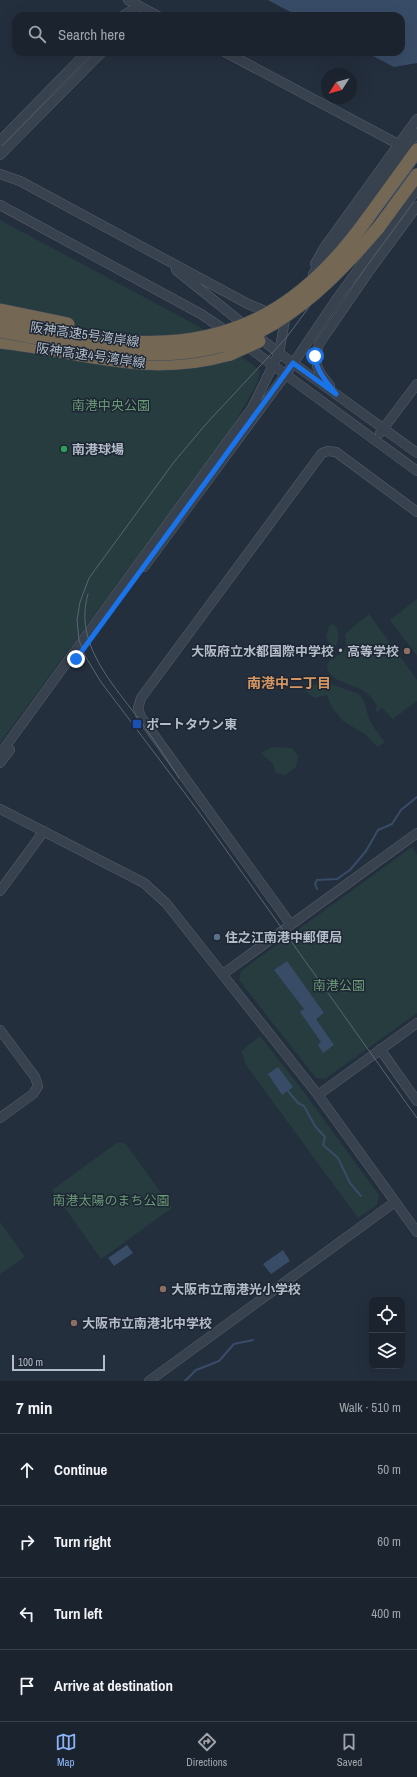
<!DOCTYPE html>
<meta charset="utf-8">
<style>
:root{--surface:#1b232e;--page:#242b36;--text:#f1f3f6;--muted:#a0a4aa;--line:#39404a;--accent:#8ab4f8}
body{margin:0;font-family:"Archivo Narrow","Noto Sans JP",sans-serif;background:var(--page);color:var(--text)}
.controls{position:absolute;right:12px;bottom:12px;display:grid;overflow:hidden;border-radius:8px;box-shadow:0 4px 16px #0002}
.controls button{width:36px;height:36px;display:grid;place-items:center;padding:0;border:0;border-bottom:1px solid var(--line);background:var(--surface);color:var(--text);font:20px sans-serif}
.compass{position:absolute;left:321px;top:68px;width:36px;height:36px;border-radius:50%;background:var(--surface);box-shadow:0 4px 16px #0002;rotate:234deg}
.scale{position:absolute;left:12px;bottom:10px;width:93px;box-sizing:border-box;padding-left:4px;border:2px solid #b4bcc9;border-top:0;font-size:11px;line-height:14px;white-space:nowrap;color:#b4bcc9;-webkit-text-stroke:3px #1d2633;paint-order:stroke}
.stop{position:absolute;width:12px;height:12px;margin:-9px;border:3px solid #1a73e8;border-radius:50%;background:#fff}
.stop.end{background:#1a73e8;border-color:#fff;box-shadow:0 1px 4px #0008}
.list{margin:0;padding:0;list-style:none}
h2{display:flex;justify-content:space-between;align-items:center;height:52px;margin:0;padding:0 16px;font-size:17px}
h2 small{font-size:13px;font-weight:400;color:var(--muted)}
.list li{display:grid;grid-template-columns:26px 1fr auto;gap:12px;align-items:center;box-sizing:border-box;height:72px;padding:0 16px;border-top:1px solid var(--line)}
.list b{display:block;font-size:15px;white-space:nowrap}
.list em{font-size:13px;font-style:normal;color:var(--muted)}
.icon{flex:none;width:22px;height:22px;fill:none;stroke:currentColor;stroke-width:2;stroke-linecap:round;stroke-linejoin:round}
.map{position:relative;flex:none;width:417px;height:1381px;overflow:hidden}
.search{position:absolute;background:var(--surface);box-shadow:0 4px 16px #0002;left:12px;right:12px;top:12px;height:44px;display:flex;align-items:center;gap:10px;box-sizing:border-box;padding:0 14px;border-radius:12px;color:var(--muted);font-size:15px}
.sheet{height:340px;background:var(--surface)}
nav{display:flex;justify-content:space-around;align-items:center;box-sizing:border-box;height:56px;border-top:1px solid var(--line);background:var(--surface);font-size:11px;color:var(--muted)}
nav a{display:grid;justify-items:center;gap:2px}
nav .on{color:var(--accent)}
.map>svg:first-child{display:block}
.green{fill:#263c3f}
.water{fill:#394c67}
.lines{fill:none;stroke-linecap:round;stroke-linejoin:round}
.stream{stroke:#394c67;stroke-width:2}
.minor-casing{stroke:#565f6c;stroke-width:10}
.highway-casing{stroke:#434c59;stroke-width:14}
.minor{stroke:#38414e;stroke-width:9}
.highway{stroke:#746855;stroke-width:13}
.tram{stroke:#5a6575;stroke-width:1}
.highway-bridge-casing{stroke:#434c59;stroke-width:14;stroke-linecap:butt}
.highway-bridge{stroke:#746855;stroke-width:13}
.route{stroke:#1a73e8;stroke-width:5}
.leisure-dot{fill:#2e9e5b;stroke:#1d2633;stroke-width:1.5}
.education-dot{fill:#8d6e63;stroke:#1d2633;stroke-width:1.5}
.transit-dot{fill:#1a4fb4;stroke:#1d2633;stroke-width:1.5}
.service-dot{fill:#5c6f8a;stroke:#1d2633;stroke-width:1.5}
.labels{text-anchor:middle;stroke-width:3;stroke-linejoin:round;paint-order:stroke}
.street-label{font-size:13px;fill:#b4bcc9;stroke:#1d2633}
.park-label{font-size:13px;fill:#6b9a76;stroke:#1d2633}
.poi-label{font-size:13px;font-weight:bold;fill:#b4bcc9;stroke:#1d2633;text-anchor:start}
.neighbourhood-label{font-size:14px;font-weight:bold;fill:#d59563;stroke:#1d2633}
</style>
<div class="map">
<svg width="417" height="1381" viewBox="0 0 417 1381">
<rect width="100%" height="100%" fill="#242f3e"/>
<path class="green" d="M0,220L198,326L260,370L258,381L231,430L0,743Z
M417,599V656L390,620Z
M369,614L417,680V701L393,719L382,708L377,712L375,710L377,706C373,699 368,693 362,690C354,685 326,680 327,666C328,657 341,657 345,649C347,645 345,638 345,634Z
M333,624C340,629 340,641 335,647L331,646L326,638L329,626Z
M328,683L359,694C367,702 365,709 369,718C372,726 379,734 385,742L378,747L366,735L343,721L331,706L327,695L315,698L305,691L313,685Z
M273,747L292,748L298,756L296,767L285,775L276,773L273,764L261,753Z
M412,847L417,855V1013L325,1079L316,1078L239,980L241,971Z
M260,1036L300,1087L379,1195L377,1205L358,1218L246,1065L241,1051Z
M118,1142L126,1144L172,1208L101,1259L52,1190Z
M0,1222L25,1257L0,1274Z"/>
<path class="water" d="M268,0H417V63L394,67L365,52H401V16H298Z
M287,961L324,1013L316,1019L334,1045L323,1053L318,1045L321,1042L300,1012L304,1009L274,970Z
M278,1067L293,1087L282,1095L268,1074Z
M127,1245L133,1253L114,1266L108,1258Z
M283,1250L290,1261L271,1274L263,1264Z"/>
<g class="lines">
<path class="stream" d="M317,889L315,884L317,880L337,879L350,870L366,851L378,830L392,824L401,810L417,797
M288,1091L298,1103L304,1106L315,1126L325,1137L323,1145L338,1158L350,1183L361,1196
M185,1381L196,1370L219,1361L234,1344L253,1340"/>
<g class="minor-casing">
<path id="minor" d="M128,0L158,16
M122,16L139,6
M225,52L398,144
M0,141L87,52
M0,155L102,52
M0,174L20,181L248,304L270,313
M0,205L201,314L229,333
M315,264L324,248L417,119
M176,270L247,327
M313,274L417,133
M257,336L279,353L417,453
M244,344L417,471
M330,386C317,370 313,365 319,344L370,270L417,206
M380,433L417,384
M144,567L286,374L336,300L417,189
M0,754L252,408L279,353L286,314
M0,763L10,750
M0,809L144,883L166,903L318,1095L417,1232
M0,891L44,831
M291,925L141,717L138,708L141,698L322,453L328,451L336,452L417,512
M223,974L417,833
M0,1030L35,1077L38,1086L33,1094L0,1118
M380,1049L417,1101
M318,1095L417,1023
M149,1381L395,1202"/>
</g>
<g class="highway-casing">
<path id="highway" d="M367,219L417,150
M379,227L417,175
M0,342C83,351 145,378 230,354"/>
</g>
<use href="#minor" class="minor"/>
<use href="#highway" class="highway"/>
<path class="tram" d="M417,162L286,338L206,424L174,462L89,578L80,602L77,620L79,640L85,656L101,682L199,812L417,1118
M88,594C73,644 114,685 141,722C154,740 167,759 179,778"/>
<g class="highway-bridge-casing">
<path id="highway-bridge" d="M0,310L68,324
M0,321C43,328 88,339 132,342C237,348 307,303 367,219
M0,331C46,339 92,350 138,353C250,361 311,306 379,227
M230,354L259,341"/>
</g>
<use href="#highway-bridge" class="highway-bridge"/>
</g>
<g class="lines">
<path class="route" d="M76,659L293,363L336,394C327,382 316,371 315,356"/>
</g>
<circle class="leisure-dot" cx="64" cy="449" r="4"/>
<g class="education-dot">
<circle cx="407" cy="651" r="4"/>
<circle cx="163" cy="1289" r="4"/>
<circle cx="74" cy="1323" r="4"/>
</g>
<rect class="transit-dot" x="132" y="719" width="10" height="10" rx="2"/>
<circle class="service-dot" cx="217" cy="937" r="4"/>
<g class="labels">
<g class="street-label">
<text transform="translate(85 334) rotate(8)" y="5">阪神高速5号湾岸線</text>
<text transform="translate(91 355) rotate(8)" y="5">阪神高速4号湾岸線</text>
</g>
<g class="park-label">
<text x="111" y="410">南港中央公園</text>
<text x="339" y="990">南港公園</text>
<text x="111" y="1205">南港太陽のまち公園</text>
</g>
<g class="poi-label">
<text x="72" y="454">南港球場</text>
<text x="399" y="656" text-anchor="end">大阪府立水都国際中学校・高等学校</text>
<text x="146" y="729">ポートタウン東</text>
<text x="225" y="942">住之江南港中郵便局</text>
<text x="171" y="1294">大阪市立南港光小学校</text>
<text x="82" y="1328">大阪市立南港北中学校</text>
</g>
<g class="neighbourhood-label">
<text x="289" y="688">南港中二丁目</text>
</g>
</g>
</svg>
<div class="controls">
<button><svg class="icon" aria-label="locate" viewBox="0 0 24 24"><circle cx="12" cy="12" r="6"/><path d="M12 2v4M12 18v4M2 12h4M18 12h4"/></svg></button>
<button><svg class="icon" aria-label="layers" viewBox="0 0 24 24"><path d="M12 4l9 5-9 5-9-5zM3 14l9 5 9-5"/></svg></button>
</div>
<svg class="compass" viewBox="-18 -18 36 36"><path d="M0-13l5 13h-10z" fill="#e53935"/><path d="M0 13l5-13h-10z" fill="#a0a4aa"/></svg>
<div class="scale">100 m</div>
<div class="stop" style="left:315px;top:356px"></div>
<div class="stop end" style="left:76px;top:659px"></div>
<div class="search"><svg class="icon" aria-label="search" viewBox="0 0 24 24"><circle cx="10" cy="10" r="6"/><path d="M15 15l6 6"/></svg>Search here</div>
</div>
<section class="sheet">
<h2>7 min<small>Walk · 510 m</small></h2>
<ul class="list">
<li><svg class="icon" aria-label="ahead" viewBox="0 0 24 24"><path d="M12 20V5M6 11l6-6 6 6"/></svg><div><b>Continue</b></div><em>50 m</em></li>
<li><svg class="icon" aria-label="right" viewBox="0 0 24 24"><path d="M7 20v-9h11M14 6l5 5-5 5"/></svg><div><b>Turn right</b></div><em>60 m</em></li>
<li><svg class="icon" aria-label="left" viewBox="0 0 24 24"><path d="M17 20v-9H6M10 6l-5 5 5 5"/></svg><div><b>Turn left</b></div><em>400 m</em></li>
<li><svg class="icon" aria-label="arrive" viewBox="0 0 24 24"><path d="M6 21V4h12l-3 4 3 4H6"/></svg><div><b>Arrive at destination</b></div></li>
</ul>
</section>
<nav>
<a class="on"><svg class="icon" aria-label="map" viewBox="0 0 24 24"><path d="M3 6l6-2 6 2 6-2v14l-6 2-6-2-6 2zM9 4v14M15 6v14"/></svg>Map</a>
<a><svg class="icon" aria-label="directions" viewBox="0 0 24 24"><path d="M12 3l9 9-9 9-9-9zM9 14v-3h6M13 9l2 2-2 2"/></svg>Directions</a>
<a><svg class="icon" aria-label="saved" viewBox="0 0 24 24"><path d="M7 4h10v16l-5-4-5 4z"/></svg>Saved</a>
</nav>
